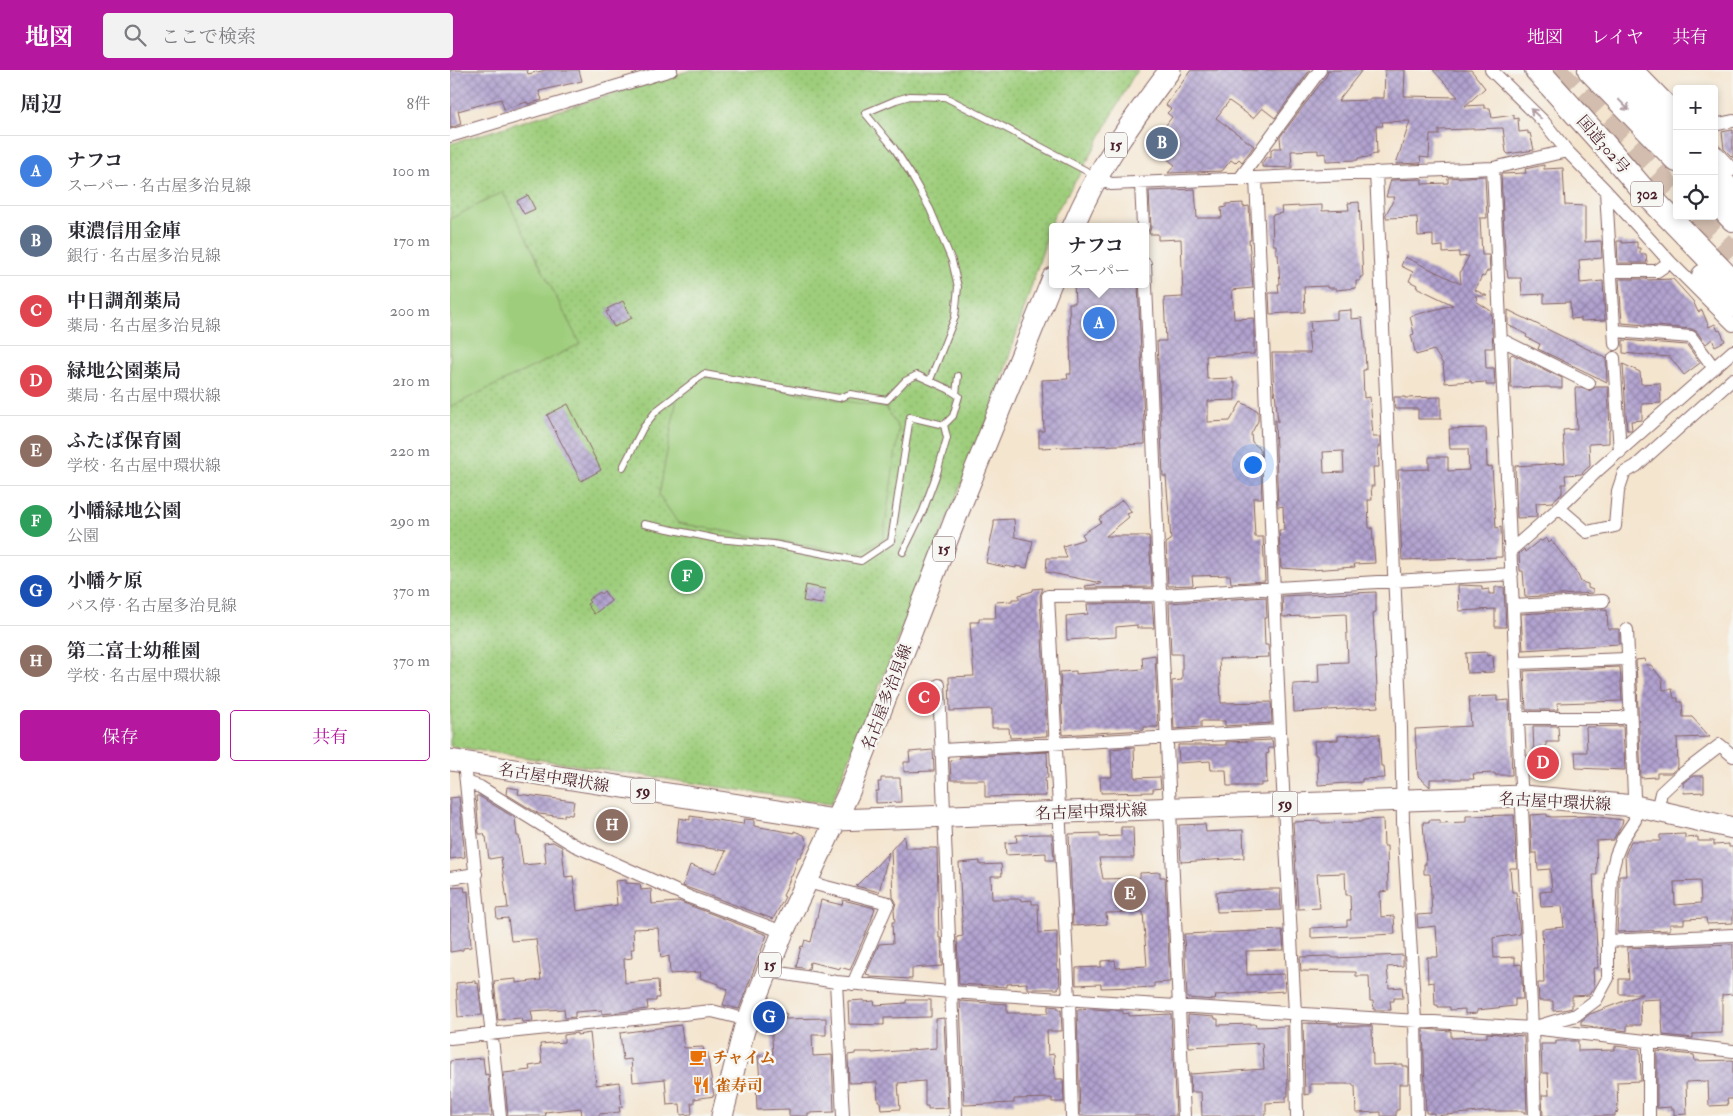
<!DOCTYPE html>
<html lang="ja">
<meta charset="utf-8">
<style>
:root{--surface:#fff;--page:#f2f2f3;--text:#2b2b33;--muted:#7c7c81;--line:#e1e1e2;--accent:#b5179e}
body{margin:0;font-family:"IM FELL Double Pica","Noto Serif JP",serif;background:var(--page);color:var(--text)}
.controls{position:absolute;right:15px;top:15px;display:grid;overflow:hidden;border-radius:5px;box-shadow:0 2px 8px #0003}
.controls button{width:45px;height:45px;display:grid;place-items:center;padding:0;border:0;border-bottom:1px solid var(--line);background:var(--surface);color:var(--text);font:25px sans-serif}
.you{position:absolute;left:802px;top:394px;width:18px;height:18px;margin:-12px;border:4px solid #fff;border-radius:50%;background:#1a73e8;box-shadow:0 0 0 8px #1a73e833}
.badge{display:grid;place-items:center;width:32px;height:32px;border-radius:50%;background:var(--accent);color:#fff;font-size:16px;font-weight:700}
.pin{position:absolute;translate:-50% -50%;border:2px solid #fff;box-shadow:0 1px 5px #0006}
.popup{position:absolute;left:599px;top:153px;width:100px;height:65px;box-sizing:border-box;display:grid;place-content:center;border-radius:5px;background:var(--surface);filter:drop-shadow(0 1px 4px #0005);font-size:16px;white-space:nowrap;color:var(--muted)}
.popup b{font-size:19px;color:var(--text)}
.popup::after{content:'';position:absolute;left:50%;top:100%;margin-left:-10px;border:10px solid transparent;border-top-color:var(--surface)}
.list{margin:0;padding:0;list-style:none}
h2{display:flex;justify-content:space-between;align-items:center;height:65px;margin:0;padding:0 20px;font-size:21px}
h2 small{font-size:16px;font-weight:400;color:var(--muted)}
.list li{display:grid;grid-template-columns:32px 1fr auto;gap:15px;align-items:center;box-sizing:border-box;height:70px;padding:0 20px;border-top:1px solid var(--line)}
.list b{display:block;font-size:19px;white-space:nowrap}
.list p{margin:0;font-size:16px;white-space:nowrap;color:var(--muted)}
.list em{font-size:16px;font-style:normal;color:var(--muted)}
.actions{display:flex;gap:10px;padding:15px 20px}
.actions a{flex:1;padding:11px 0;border:1px solid var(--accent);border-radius:5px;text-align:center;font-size:18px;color:var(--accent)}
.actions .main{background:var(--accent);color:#fff}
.icon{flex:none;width:28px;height:28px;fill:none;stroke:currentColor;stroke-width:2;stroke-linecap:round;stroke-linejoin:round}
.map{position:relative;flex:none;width:1283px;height:1046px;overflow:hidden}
header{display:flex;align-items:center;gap:30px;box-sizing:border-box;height:70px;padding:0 25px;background:var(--accent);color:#fff}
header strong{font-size:24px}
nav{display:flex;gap:28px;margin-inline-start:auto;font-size:18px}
.search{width:350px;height:45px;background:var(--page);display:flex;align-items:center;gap:12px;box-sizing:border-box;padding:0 18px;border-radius:5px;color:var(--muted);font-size:19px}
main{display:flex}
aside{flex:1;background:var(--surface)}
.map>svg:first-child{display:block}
.park{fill:url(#park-dots);stroke:#747654}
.garden{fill:#9ece7c;stroke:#747654}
.building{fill:url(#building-cross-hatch);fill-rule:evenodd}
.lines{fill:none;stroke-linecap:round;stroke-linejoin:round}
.highway-tunnel{stroke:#d2bdae;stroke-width:24;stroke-dasharray:24 12;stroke-linecap:butt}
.lane-casing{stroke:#866464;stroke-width:8}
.street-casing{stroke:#866464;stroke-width:14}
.primary-casing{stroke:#866464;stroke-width:23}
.highway-casing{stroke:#866464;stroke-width:26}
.lane{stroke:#fff;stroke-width:6}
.street{stroke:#fff;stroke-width:12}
.primary{stroke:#fff;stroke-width:21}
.highway{stroke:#fff;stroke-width:24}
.oneway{stroke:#ae9aa0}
.labels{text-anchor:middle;stroke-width:5;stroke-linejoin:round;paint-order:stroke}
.shield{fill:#f6f6f2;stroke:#7e6067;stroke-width:1}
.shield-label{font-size:15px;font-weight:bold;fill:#4a1f2b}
.street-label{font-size:16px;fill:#4a1f2b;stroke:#f6f6f2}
.food-label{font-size:16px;font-weight:bold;fill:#c56008;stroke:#f6f6f2;text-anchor:start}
</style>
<header>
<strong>地図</strong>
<div class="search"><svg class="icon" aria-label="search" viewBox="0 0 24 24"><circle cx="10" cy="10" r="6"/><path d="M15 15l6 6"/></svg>ここで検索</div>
<nav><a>地図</a><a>レイヤ</a><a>共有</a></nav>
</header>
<main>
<aside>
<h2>周辺<small>8件</small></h2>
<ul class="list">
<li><span class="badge" style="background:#3f7fe0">A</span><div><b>ナフコ</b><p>スーパー · 名古屋多治見線</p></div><em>100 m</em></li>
<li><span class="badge" style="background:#5c6f8a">B</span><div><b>東濃信用金庫</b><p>銀行 · 名古屋多治見線</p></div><em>170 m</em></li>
<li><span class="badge" style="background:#e0444e">C</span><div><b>中日調剤薬局</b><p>薬局 · 名古屋多治見線</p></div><em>200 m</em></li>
<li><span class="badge" style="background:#e0444e">D</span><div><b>緑地公園薬局</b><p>薬局 · 名古屋中環状線</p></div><em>210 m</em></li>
<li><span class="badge" style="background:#8d6e63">E</span><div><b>ふたば保育園</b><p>学校 · 名古屋中環状線</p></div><em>220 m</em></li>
<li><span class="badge" style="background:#2e9e5b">F</span><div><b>小幡緑地公園</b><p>公園</p></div><em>290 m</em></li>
<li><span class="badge" style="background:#1a4fb4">G</span><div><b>小幡ケ原</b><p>バス停 · 名古屋多治見線</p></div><em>370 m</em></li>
<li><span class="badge" style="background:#8d6e63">H</span><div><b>第二富士幼稚園</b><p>学校 · 名古屋中環状線</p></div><em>370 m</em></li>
</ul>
<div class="actions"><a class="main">保存</a><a>共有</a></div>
</aside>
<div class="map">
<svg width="1283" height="1046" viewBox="0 0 1283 1046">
<defs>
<pattern id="park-dots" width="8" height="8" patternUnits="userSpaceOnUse" patternTransform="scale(1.25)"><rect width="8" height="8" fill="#9ece7c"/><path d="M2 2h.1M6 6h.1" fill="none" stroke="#8ab06b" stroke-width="1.8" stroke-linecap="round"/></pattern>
<pattern id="building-cross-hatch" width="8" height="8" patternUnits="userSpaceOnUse" patternTransform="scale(1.25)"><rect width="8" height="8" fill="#b0a1cf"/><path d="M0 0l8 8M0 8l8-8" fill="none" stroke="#9183a8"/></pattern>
</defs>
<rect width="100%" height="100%" fill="#f6f6f2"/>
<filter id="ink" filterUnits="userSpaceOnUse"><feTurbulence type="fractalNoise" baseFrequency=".02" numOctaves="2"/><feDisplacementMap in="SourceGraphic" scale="10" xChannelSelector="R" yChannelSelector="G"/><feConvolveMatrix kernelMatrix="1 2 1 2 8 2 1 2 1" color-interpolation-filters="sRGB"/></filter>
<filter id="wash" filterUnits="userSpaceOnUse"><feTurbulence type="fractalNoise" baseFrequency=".0096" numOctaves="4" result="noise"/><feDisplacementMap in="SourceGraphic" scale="20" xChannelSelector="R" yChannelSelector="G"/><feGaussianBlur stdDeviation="1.12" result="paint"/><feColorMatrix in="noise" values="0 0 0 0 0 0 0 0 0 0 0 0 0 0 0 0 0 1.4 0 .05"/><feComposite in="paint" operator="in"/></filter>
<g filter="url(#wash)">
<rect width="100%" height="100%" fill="#f4e5cf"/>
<path class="park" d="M241,0H689L682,8L633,99L604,145L543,337L381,734L0,676V74Z"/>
<path class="garden" d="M53,122L130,274L0,337V149Z
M250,306L436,338L449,359L433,469L405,484L228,453L209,425L228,322Z"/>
<g id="blocks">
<path class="building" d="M0,0H77L78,4L96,0H129L132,11L89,21L92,30L78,34L77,32L54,39L51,29L8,41L11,54L0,58Z
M741,0H860L825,48L812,38L803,48L779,31L766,48L804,76L792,92L789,89L785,93L781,90L772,101L718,103L725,95L700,76L722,47L717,43L721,39L716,35Z
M878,0H912L888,31L920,30V28H934L935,0H955L954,26L1008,27L983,0H1021L1035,18L1015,36L1034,35V38H1040L1042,48L1064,45V49L1068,48L1069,62L1078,61V64L1080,63L1084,80L1058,84L1056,82L1053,58L989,60V65H980L979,88L970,87L971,93L946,94L960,51L932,52L933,56H926L927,84L920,85V87L908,88V90L876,91V83L868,84V80L841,81L842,98L812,97V93L817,86L821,88V80L823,78H831L830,67L877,5Z
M1282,60H1283V88L1274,79L1272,62Z
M1094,95V99L1113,98L1115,135L1135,136V172L1151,171L1152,188L1129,190L1130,213L1153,211L1155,250L1131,251V248L1121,249L1120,232L1094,233V224L1072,225L1071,208H1058L1057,200H1056L1051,104L1076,103L1075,99Z
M1035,106L1037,148H1030L1032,185H1039L1040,201H1037L1034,207L1032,206L1025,220L1037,226H1025L1027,228L1026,231L1041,241L1043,278H1035L1036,298H1044L1045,315H1036V312L1021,313V311L995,313L993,294L984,280L966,285L961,265L964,264L960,246L1003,235L966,217L967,215L959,211L963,202L951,196L955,187L1011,214L1010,203L1019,186L1009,187V182L993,183V176L983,177V165L968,166L967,147L936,148V144L945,127H936L941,110L972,109V114L998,113V108Z
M745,119L747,148H772L771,138L776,137V134L793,133V137L799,136L801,170H799L803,218L782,220L784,249L804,248V284L756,286L757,309L783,308V313H785V330L758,331V352L780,351L791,332L808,341V351L801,364L802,372L810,379L812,428H803L805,467H813L815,511L781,513L780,505L742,506L743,515L718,516L716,473L721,470L716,406H713L707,271H716L714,228L733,227L731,169L708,170V164H699L701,157L699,121Z
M78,125L85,139L74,144L67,131Z
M909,132L913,207H910V211H906V218L886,220V218H877V216L854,217L855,242L820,244L819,223H829L828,214H830L828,184H826V175H823L822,145L832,143L831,137L872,135V141L899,140L898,133Z
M1167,171H1172V173L1187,172V178H1190V184H1196L1197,193H1168Z
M1169,209H1197V210L1223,209L1243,231L1248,242L1252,240L1259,257L1265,254L1268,261L1270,260L1275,271L1265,276L1262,269L1256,274L1247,262L1242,259L1172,253Z
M624,214H688L695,374L589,378V361H594L592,310L618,309L617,304H621L619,233H625Z
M173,231L182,248L164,257L156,242L159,241L157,239Z
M901,240V249L912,248L915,277L916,300H913L914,328L920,327L923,367H930V377H928L929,397H923L924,416H921L922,430H918L919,458H922L925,493L904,494L905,497L861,500L831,498L829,460H834L833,436L828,437L825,350L828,352L825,321L824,325L822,283H860L858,262H861L860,251L887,249V241ZM893,381L894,402L874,403L873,382Z
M1058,240L1156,288L1157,312L1088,279L1090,274L1076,267L1077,265L1058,255Z
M1173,270L1237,275L1250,293L1234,305L1220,287L1173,283Z
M1062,284L1112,308V318H1100V317L1061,318L1060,286Z
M1173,294L1190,302L1191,314L1210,313L1211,333L1192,334V350L1181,351L1182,360H1177Z
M1146,317H1158L1160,360H1159V373L1139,374L1140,396L1135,400L1132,404L1115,405L1116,414H1112V424L1107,427L1103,432L1086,433L1087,447L1067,448L1065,396L1115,393L1113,360L1127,359L1125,318H1131L1139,321Z
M944,327H955V328L991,327V349H968V339H945Z
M118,334L151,400L131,411L97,345Z
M1036,358L1037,397L1042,396L1046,458L1051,457L1052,487L952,490L948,400L979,399V387H998V401L1019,400L1018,379H1000L999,359Z
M672,430L682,442L677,444L679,447L656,466H699L702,517L636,518L635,516L651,514V513L596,502L597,488H617L613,476L635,469L632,464L651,452L649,449Z
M564,449L565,467L583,471L577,498L566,496V498L556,496L555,497L536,493L544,455V450Z
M1096,468L1099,472L1101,470L1128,505L1131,512L1138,514V518L1143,520V523L1075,527L1073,501H1070L1069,484L1074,479L1075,482L1090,470L1092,471Z
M356,515L375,519L372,534L353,531Z
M1008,515L1032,516V520L1039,519V524H1045V517H1054L1056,557H1045V539L1009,541Z
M593,518L590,526L597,666L560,668L559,658H542V639L500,641L499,607L524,606L520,552H529V548H546L545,532L562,531V529H569V525L583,521V519Z
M154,521L161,531L144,544L137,534L140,532L138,530L150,522L151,524Z
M926,522V542L923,543L928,637L844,642L843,614L869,613L868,593L898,592L896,544L833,547L832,526Z
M816,527L817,548H814L815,575H818L819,587L769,589L771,633L821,632L822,653L775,656V651H751V657L724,659L722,611L732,610V584H721L719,533Z
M702,533L704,558H687V555L666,557V567L617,570L616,546L638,544L637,534Z
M1154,539V541L1157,540L1158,559H1169V574L1073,580L1071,544Z
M1037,582V586L1043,585L1044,602L1017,603L1016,583Z
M705,585L708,657H694V660L613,665L610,602L626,601V604L693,599L692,587Z
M1195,589L1196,595H1201L1212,609L1213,620L1222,619L1224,628H1228V632H1232L1233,647H1242L1260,667L1227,668L1228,697L1221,703H1207V707L1191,708L1186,590Z
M1170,597L1172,631L1107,633L1108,640H1076L1074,601Z
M1047,626V631L1059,630L1062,705H1045V703L1023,704L1024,709H980V717L968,706L965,659L1021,656L1019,627Z
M1083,656H1108L1109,672H1096L1097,698L1078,699V685H1084Z
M1173,656L1175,700L1126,698L1125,682H1137L1136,657Z
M929,664L931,696H934L935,708L912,709V712L868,715L867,685H865L864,671L888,670V666Z
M822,670L823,678H818L819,683L816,684L817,713H811V716H777L776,700H761L760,691L729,693L728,675H776V672Z
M684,677L685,708L710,707L711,718L703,719V722L651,723L650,707H662L661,679Z
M483,680L484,701L454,702V692H460L459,682Z
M597,682L598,708H595L596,726L535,727V710H501L500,690L510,689L509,687Z
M1243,706H1254V722L1234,723L1233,713Z
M431,708H450L451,732L426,733V721H429L428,712H431Z
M57,717L69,719L68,724L124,731L122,745L114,744V747L89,744L56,724Z
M26,726H29L65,748L67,766H69L73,795L96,793L94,773L103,772L112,777L115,807L123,806L127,841L167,835L165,811L176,810V813L190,814L191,820L201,819L202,834L227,832L228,831L317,865L289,939L273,935L278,919L268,916L269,914L250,908L251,902L220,904L219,886L211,888L208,858L183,859L184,879H181L182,888L174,889L175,913L208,910L209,928H206V931H197L198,939L152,944V940L125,942V947L115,948L114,939L81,941L83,951L72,952L71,948L48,950L44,911L66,909V913L91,910L86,869L61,871L58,848L47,849L46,839L58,838L51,787L39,789L36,767H35L34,764H29Z
M9,727L15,787L0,789V728Z
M1097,744V746L1101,747L1141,746L1173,750L1172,754L1163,770L1146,771L1147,805H1143L1148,898H1143L1144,917L1139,925L1122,926V938L1113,940L1103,941V931H1089L1088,913H1094L1092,859L1114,857L1112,836L1091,837L1090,822L1102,821L1100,799L1088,800L1087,783H1082L1080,745Z
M1064,745L1067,798H1060L1062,822H1066L1070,864L1043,868L1044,888L1065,887V895L1071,894L1073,929H1065V936L1027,940V943L1015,944V939L1000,940V937H988V935H985L984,912L978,913L977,887H988L986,856L968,858L967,845L982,844L980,804H974V794H976L973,752H979V750H990V753L1016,752V746Z
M240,746L293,754L294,749L304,750V756L344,763V761L354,765L357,773L350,787H348L342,806H341L333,826L335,827L323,849L233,816L240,795L265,803L276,781L226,773L229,748L240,750Z
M933,749L934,776H937L938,821L930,822L931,847L944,846L945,864L861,868V858L897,856V850H901L900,825H896L895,803L867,804L870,838L848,839L843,752L870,751L871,753L911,752L914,750Z
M755,754L756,762L793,760L794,788L731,792L729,755Z
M671,757H683L684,788H649L653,809L690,808V803L710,802V807H715L720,912L704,913V917L685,918V917L651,918V914L626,915V898L651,897V891L665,890L666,898L697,896L693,842L656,843L657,854L623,856L619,764L650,763V767L671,766Z
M592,764H602L604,790H596V783L556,785L555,773L567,772L566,765Z
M1235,764V768L1248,767V771H1264V775L1279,774V777H1283V853L1257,854L1256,848L1234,849V854H1220V860L1167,862L1168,837H1169V806H1176L1175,785L1181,771H1210V765ZM1250,811L1251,833L1225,835L1224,812Z
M454,766L455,778H487L489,868H491L492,896L462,898V909L420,907V905L416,904L429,874L443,873L442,852H445L444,840L446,832L443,827L441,780Z
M439,782L429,822L406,816L428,794Z
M530,791V795L551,794L552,806H541L542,829H571V831L582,830V834H588L589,863L607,862V899H609L610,916L608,919H577V913L557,914V917L509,914L507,867L513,866L509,793Z
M14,817L15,822L18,821L21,877L13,878V880L0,882V818Z
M815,819H830L831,840L767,842L766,822Z
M371,830L392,835L393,830L425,838L421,851L400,900L390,897V899L360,892L359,899L346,897L351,876L353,877L355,870L361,872Z
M832,860L834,880L796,881L797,905L834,904L835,921L766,925L765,930L737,928L734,864Z
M1283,874V924L1272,925V963L1243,964V968L1213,965L1211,929L1190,930L1191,955H1177V961L1131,955V951L1140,944L1193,924H1169V909H1179L1177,878Z
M953,885V896L937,897L939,918L952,917L953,928H944V931H940L941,940H924L923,931H920L919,906H906V902L851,901L850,887L880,886L884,888Z
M25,911V914L28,913L32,945L8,947L6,913Z
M414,930V932L424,931L425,935L456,933V930H481V947L434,948V955L399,954L398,931Z
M510,931L557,934V943H598V936L608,937V940H611L612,961H597L598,985L604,984L605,1009H613L614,1032H602V1028L564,1029V1033L514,1035Z
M320,938L337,944L335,949L376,948V965H362L363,986L382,985L384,1042L358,1043V1046H339V1039L307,1040L306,1011H310L308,986L323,985L321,949L317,948Z
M644,939L673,941V944L679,943V946L721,944L726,1046H630L627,940Z
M738,945L765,947V949H768V955L805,954L806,957L837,956L838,1026H836V1032L816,1033V1045L814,1046H752L751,1022H741L740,1004L814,999L812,973L739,977Z
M494,948L498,1038L478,1039V1036H475V1011L448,1013L450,1039L431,1040L430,1031H428L427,1012L399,1013L398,985L405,984V982H422V983L486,978V949Z
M853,953L888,954V956H922L923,995L952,994V996H958V1014H949V1040H946V1046H931V1042L906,1043L905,1016H903V1014H860V1024L855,1025Z
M231,955L234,978L253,977L254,982H257L264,1026L244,1029V1033H241L242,1044L231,1045L230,1034L217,1035L215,1009L183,1012L181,989L173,990L170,963Z
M973,959L1001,961V968L1037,967V963L1074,966L1077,1043H1074V1041H1041L984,1046V1043H976Z
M127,963V965L140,963L146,1015L169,1012L172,1037H169L170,1042L149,1044V1046H132L131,1038L95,1042L96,1046H58L54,1003L80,1000L79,996L92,994L90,974L114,972V965Z
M1106,971H1128V981L1165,980V976L1190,979L1191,1011L1167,1012L1168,1042L1165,1043V1046H1093L1092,1025H1099L1098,1003H1092L1091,974H1106Z
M1207,981L1244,985L1245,991L1283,990V1029H1277L1278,1035L1259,1036L1258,1011L1236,1012L1237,1044L1224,1045V1039H1221V1037L1207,1038Z
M33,988L35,1005L38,1004L42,1046H0V991Z"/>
</g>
</g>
<g filter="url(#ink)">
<use href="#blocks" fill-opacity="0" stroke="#866464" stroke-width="1"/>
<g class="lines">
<path class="highway-tunnel" d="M1105,0L1227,126
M1246,146L1283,185"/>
<g class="lane-casing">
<path id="lane" d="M480,310L505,247L508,217L502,191L480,139L460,103L444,78L415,43L446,30L460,26L495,27L546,53L646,106
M506,324L508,306
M173,397L193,358L206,341L254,304L389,328L400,324L437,330L455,311L467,305L498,319L509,326L503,346L494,355L460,347L441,471L411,491L323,474L267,469L194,454
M453,482L473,441L487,403L497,368L494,355"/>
</g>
<g class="street-casing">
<path id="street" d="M1041,0L1093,51L1117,81L1156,121L1220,192L1283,255
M1188,0L1227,40
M1264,55L1283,51
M0,66L221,0
M1264,80L1283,100
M1043,98L1082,958L1126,945L1146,930L1158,908V871L1161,805L1166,785L1173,768L1185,750L1177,560
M926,102L951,658L953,752L965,950L967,1046
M647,107L661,114L1043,98L1117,81
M791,107L870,0
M806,108L830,661L845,943L847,1046
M691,113L693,157
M1156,121L1165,274
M695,194L734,1046
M1161,201H1207L1220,192
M1165,261L1241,267L1264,298
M1050,269L1139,313
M1164,288L1170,382
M1109,438L1137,462L1165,456L1168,421L1174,403L1186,396L1283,309
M1060,481L1109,438L1148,400L1283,281
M1063,536L1153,531
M1066,593L1177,589
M489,615L506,1046
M1069,648H1171L1180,645
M492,680L830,661
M14,693L50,1046
M16,712L30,717L124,775L239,827L333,862
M1207,740L1211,723L1227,708L1270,675L1283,686
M0,808L26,804
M357,812L438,833L403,914
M1158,871L1283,865
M318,901L386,912L500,922L1082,958L1283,981
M386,912L393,1046
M1082,958L1085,1046
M0,968L262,941L298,950
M1199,971V1046
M622,1046L619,929L598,526L711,525L1062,504"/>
</g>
<g class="primary-casing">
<path id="primary" d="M623,157C647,99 683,49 720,0
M0,690L385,750L1073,726L1185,736L1283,758
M272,1046L294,960L333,862L399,722L508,442L603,208"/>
</g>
<g class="highway-casing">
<path id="highway" d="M1087,0L1151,71L1193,120L1283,213
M1140,0L1227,90
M1166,0L1227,64
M1264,104L1283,124
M1264,129L1283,149
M1254,206L1283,235"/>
</g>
<use href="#lane" class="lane"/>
<use href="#street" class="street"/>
<use href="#primary" class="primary"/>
<use href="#highway" class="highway"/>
</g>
<defs><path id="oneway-shaft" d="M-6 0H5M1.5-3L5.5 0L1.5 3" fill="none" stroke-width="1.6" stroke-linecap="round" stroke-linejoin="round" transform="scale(1.25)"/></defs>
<g class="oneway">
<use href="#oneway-shaft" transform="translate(1174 35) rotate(46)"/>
<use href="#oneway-shaft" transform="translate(1086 44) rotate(-137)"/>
</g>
</g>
<defs>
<g id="cafe-bare" transform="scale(1.35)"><path d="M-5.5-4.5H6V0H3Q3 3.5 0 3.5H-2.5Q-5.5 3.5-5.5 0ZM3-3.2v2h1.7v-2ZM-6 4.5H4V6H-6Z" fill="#e8710a" stroke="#f6f6f2" stroke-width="2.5" paint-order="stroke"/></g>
<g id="restaurant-bare" transform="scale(1.35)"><path d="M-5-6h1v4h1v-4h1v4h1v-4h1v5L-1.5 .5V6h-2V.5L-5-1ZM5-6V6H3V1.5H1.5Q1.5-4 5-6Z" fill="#e8710a" stroke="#f6f6f2" stroke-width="2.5" paint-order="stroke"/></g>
</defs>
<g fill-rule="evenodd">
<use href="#cafe-bare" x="248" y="987"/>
<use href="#restaurant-bare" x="251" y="1015"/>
</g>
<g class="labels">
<g class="shield">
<rect x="655" y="62.5" width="22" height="25" rx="4"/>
<rect x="1181" y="111.5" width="32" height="25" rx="4"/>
<rect x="483" y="466.5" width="22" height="25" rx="4"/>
<rect x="180.5" y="708.5" width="25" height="25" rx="4"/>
<rect x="822.5" y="721.5" width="25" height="25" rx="4"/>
<rect x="309" y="882.5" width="22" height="25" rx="4"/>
</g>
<g class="shield-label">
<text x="666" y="80">15</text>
<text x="1197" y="129">302</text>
<text x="494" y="484">15</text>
<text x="193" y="726">59</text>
<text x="835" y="739">59</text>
<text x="320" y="900">15</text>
</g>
<g class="street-label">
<text transform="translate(1154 74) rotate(49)" y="6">国道302号</text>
<text transform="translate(436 627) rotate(-69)" y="6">名古屋多治見線</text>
<text transform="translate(104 707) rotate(9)" y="6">名古屋中環状線</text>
<text transform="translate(1105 731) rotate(3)" y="6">名古屋中環状線</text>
<text transform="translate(641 741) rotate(-2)" y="6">名古屋中環状線</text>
</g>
<g class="food-label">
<text x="262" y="993">チャイム</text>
<text x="265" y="1021">雀寿司</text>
</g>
</g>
</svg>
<div class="controls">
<button>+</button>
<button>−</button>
<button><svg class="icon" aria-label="locate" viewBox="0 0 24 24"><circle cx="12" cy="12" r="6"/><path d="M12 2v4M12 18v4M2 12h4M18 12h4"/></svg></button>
</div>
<div class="you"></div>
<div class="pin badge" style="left:649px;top:253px;background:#3f7fe0">A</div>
<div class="popup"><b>ナフコ</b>スーパー</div>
<div class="pin badge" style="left:712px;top:73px;background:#5c6f8a">B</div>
<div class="pin badge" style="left:474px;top:628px;background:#e0444e">C</div>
<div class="pin badge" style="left:1093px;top:693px;background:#e0444e">D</div>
<div class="pin badge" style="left:680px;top:824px;background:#8d6e63">E</div>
<div class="pin badge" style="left:237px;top:506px;background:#2e9e5b">F</div>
<div class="pin badge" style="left:319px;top:947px;background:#1a4fb4">G</div>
<div class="pin badge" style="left:162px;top:755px;background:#8d6e63">H</div>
</div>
</main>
